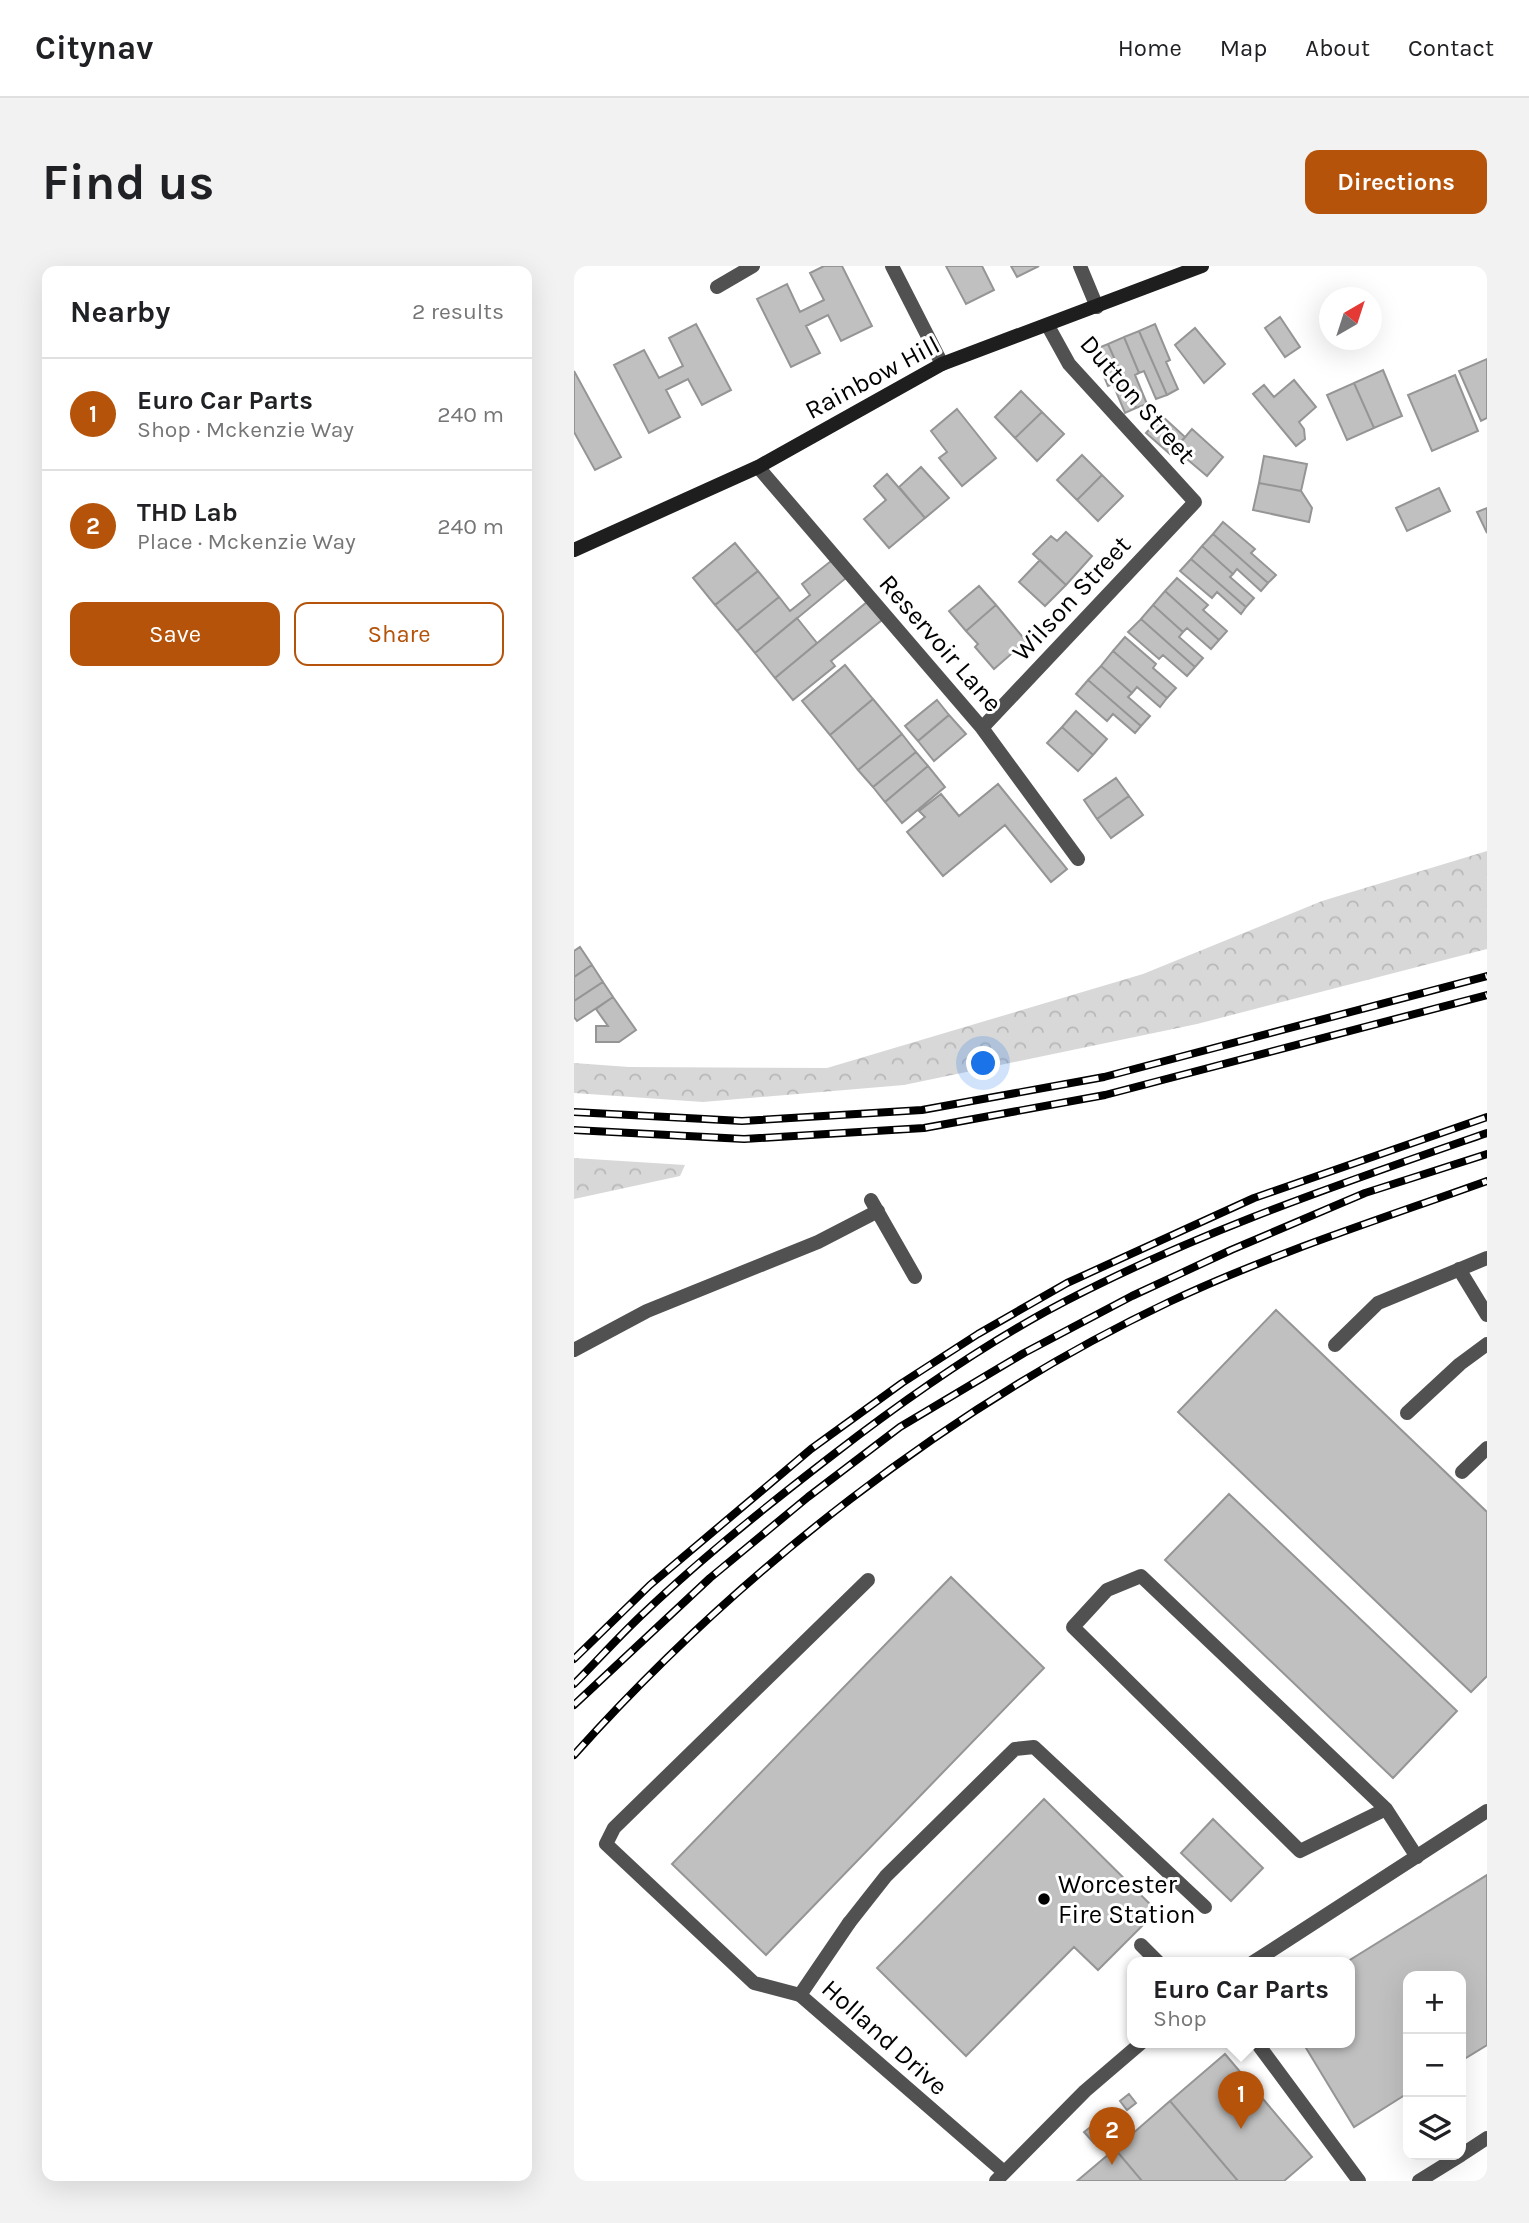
<!DOCTYPE html>
<meta charset="utf-8">
<style>
:root{--surface:#fff;--page:#f2f2f2;--text:#202124;--muted:#757577;--line:#e0e0e0;--accent:#b45309}
body{margin:0;font-family:Karla,sans-serif;background:var(--page);color:var(--text)}
.controls{position:absolute;right:21px;bottom:21px;display:grid;overflow:hidden;border-radius:14px;box-shadow:0 7px 28px #0002}
.controls button{width:63px;height:63px;display:grid;place-items:center;padding:0;border:0;border-bottom:2px solid var(--line);background:var(--surface);color:var(--text);font:35px sans-serif}
.compass{position:absolute;left:745px;top:21px;width:63px;height:63px;border-radius:50%;background:var(--surface);box-shadow:0 7px 28px #0002;rotate:39deg}
.you{position:absolute;left:410px;top:798px;width:24px;height:24px;margin:-18px;border:5px solid #fff;border-radius:50%;background:#1a73e8;box-shadow:0 0 0 10px #1a73e833}
.badge{display:grid;place-items:center;width:46px;height:46px;border-radius:50%;background:var(--accent);color:#fff;font-size:23px;font-weight:700}
.pin{position:absolute;translate:-50% -58px;filter:drop-shadow(0 2px 4px #0008)}
.pin::after{content:'';position:absolute;top:37px;width:24px;height:21px;background:inherit;clip-path:polygon(0 0,100% 0,50% 100%)}
.popup{position:absolute;left:553px;top:1691px;width:228px;height:91px;box-sizing:border-box;display:grid;place-content:center;border-radius:14px;background:var(--surface);filter:drop-shadow(0 2px 5px #0005);font-size:23px;white-space:nowrap;color:var(--muted)}
.popup b{font-size:26px;color:var(--text)}
.popup::after{content:'';position:absolute;left:50%;top:100%;margin-left:-14px;border:14px solid transparent;border-top-color:var(--surface)}
.list{margin:0;padding:0;list-style:none}
h2{display:flex;justify-content:space-between;align-items:center;height:91px;margin:0;padding:0 28px;font-size:30px}
h2 small{font-size:23px;font-weight:400;color:var(--muted)}
.list li{display:grid;grid-template-columns:46px 1fr auto;gap:21px;align-items:center;box-sizing:border-box;height:112px;padding:0 28px;border-top:2px solid var(--line)}
.list b{display:block;font-size:26px;white-space:nowrap}
.list p{margin:0;font-size:23px;white-space:nowrap;color:var(--muted)}
.list em{font-size:23px;font-style:normal;color:var(--muted)}
.actions{display:flex;gap:14px;padding:21px 28px}
.actions a{flex:1;padding:16px 0;border:2px solid var(--accent);border-radius:14px;text-align:center;font-size:24px;color:var(--accent)}
.actions .main{background:var(--accent);color:#fff}
.icon{flex:none;width:38px;height:38px;fill:none;stroke:currentColor;stroke-width:2;stroke-linecap:round;stroke-linejoin:round}
.map{position:relative;flex:none;width:913px;height:1915px;overflow:hidden;border-radius:14px}
header{display:flex;align-items:center;gap:42px;box-sizing:border-box;height:98px;padding:0 35px;background:var(--surface);border-bottom:2px solid var(--line)}
header strong{font-size:33px}
nav{display:flex;gap:38px;margin-inline-start:auto;font-size:24px}
.intro{display:flex;align-items:center;justify-content:space-between;box-sizing:border-box;height:168px;padding:0 42px}
h1{margin:0;font-size:49px}
.button{padding:18px 32px;border-radius:14px;background:var(--accent);color:#fff;font-size:24px;font-weight:700}
main{display:flex;gap:42px;padding:0 42px}
aside{flex:1;background:var(--surface);border-radius:14px;box-shadow:0 7px 28px #0002}
.map>svg:first-child{display:block}
.forest{fill:url(#forest-crowns)}
.building{fill:#c0c0c0;stroke:#959595;stroke-width:2}
.lines{fill:none;stroke-linecap:round;stroke-linejoin:round}
.lane{stroke:#515151;stroke-width:14}
.street{stroke:#515151;stroke-width:14}
.secondary{stroke:#1e1e1e;stroke-width:14}
.rail-casing{stroke:#000;stroke-width:8}
.rail{stroke:#fff;stroke-width:5;stroke-dasharray:16;stroke-linecap:butt}
.poi-dot{fill:#000;stroke:#fff;stroke-width:2.5}
.labels{text-anchor:middle;stroke-width:6;stroke-linejoin:round;paint-order:stroke}
.street-label{font-size:26px;fill:#000;stroke:#fff}
.poi-label{font-size:26px;fill:#000;stroke:#fff;text-anchor:start}
</style>
<header>
<strong>Citynav</strong>
<nav><a>Home</a><a>Map</a><a>About</a><a>Contact</a></nav>
</header>
<div class="intro"><h1>Find us</h1><a class="button">Directions</a></div>
<main>
<aside>
<h2>Nearby<small>2 results</small></h2>
<ul class="list">
<li><span class="badge">1</span><div><b>Euro Car Parts</b><p>Shop · Mckenzie Way</p></div><em>240 m</em></li>
<li><span class="badge">2</span><div><b>THD Lab</b><p>Place · Mckenzie Way</p></div><em>240 m</em></li>
</ul>
<div class="actions"><a class="main">Save</a><a>Share</a></div>
</aside>
<div class="map">
<svg width="913" height="1915" viewBox="0 0 913 1915">
<defs>
<pattern id="forest-crowns" width="20" height="18" patternUnits="userSpaceOnUse" patternTransform="scale(1.75)"><rect width="20" height="18" fill="#d8d8d8"/><path d="M2 6a3 3 0 1 1 6 0M12 15a3 3 0 1 1 6 0" fill="none" stroke="#b8b8b8"/></pattern>
</defs>
<rect width="100%" height="100%" fill="#fff"/>
<path class="forest" d="M913,585V683L623,758L330,819L129,836L0,827V797L55,801L253,802L569,708L748,635Z
M0,892L111,899L106,910L0,933Z"/>
<path class="building" d="M250,0H268L298,60L267,75L254,49L232,60L246,87L217,101L183,33L213,18L226,46L250,34L236,7Z
M372,0H408L420,24L392,38Z
M437,0H465L443,11Z
M706,51L726,81L711,91L691,62Z
M122,58L157,124L128,139L114,113L92,124L106,151L75,167L40,99L70,84L85,112L109,100L95,72Z
M581,58L596,94L592,96L604,123L593,129L565,65Z
M621,62L651,98L630,117L601,79Z
M565,65L593,129L582,133L570,105L565,107L550,71Z
M550,71L565,107L561,109L573,138L562,142L534,78Z
M534,78L562,142L551,147L539,118L534,120L519,84Z
M913,93V152L907,155L885,105Z
M809,104L828,150L800,162L780,117Z
M0,105L47,191L21,204L0,166Z
M881,109L904,165L858,185L834,129Z
M720,114L742,141L725,156L730,163L731,173L722,180L679,128L690,119L700,131Z
M780,117L800,162L773,174L753,129Z
M447,125L468,146L441,172L421,151Z
M383,143L422,192L388,220L365,192L373,186L357,165Z
M468,146L490,168L463,195L441,172Z
M588,150L611,171L596,188L572,167Z
M618,163L649,191L633,210L601,183Z
M508,189L528,209L503,234L483,214Z
M690,190L733,198L727,225L685,217Z
M347,201L375,232L351,252L325,221Z
M313,208L351,252L315,282L290,253L312,234L300,220Z
M528,209L549,230L524,255L503,234Z
M685,217L727,225L738,242L735,256L679,244Z
M865,222L876,245L833,265L822,242Z
M913,242V267L903,246Z
M649,256L681,283L677,287L702,309L694,317L639,268Z
M492,266L518,290L492,319L459,288L477,270L483,275Z
M639,268L694,317L687,325L663,303L659,308L628,280Z
M161,277L184,305L141,339L119,312Z
M628,280L659,308L656,311L680,332L672,341L617,293Z
M617,293L672,341L667,348L643,326L638,332L606,305Z
M466,294L492,319L471,340L445,316Z
M257,295L272,312L181,387L163,365L205,331L216,345L236,329L228,318Z
M184,305L205,331L163,365L141,339Z
M603,312L634,339L629,344L653,365L645,374L591,325Z
M405,320L422,339L392,365L375,345Z
M591,325L645,374L637,383L613,362L609,366L579,339Z
M293,336L308,354L257,395L261,400L219,434L201,412Z
M422,339L452,375L420,403L401,381L404,378L392,365Z
M579,339L609,366L605,371L629,392L621,401L567,353Z
M223,352L243,377L201,412L181,387Z
M567,353L621,401L613,410L589,389L585,393L554,366Z
M551,371L582,398L579,402L602,422L593,432L539,385Z
M539,385L593,432L586,441L563,421L558,427L527,400Z
M271,399L299,433L256,469L228,435Z
M527,400L558,427L554,431L576,450L567,460L514,414Z
M514,414L567,460L561,467L539,448L533,455L502,428Z
M299,433L328,468L284,504L256,469Z
M363,434L375,449L344,475L331,460Z
M502,445L533,473L519,489L488,461Z
M375,449L392,468L360,495L344,475Z
M488,461L519,489L504,505L473,477Z
M328,468L342,486L299,521L284,504Z
M342,486L354,500L311,536L299,521Z
M354,500L371,521L328,557L311,536Z
M542,512L555,530L523,553L510,534Z
M424,518L493,603L477,616L431,559L369,610L333,566L351,551L345,545L367,528L385,550Z
M555,530L569,549L537,572L523,553Z
M6,681L18,699L0,711V685Z
M18,699L29,716L0,735V711Z
M29,716L39,731L3,755L0,751V735Z
M39,731L62,764L45,776H22V760H34L22,743Z
M702,1044L913,1246V1410L897,1426L604,1146Z
M655,1228L883,1445L819,1512L591,1294Z
M377,1311L470,1402L192,1689L98,1598Z
M470,1533L583,1645L524,1704L500,1681L392,1790L303,1702Z
M639,1553L689,1602L657,1635L607,1587Z
M913,1609V1779L887,1795V1710H834V1827L780,1861L729,1777H776V1697H771Z
M651,1788L738,1891L710,1915H664L596,1835Z
M555,1828L562,1837L553,1844L546,1835Z
M596,1835L664,1915H568L541,1883Z
M524,1855L534,1865L520,1877L510,1866Z
M541,1883L568,1915H503Z"/>
<g class="lines">
<path class="lane" d="M506,0L523,41
M143,21L179,0
M297,934L341,1011
M885,1003L913,1049
M761,1079L804,1037L913,992
M0,1084L73,1045L244,976L304,945
M833,1147L886,1098L913,1078
M888,1206L913,1182
M812,1543L726,1585L499,1361L533,1324L567,1310L812,1543L843,1591
M275,1657L312,1610L441,1483L460,1481L631,1641
M567,1679L585,1697
M226,1729L180,1717L32,1578L40,1562L294,1314
M683,1777L785,1915
M887,1889L913,1872
M845,1915L887,1889"/>
<path class="street" d="M318,0L368,98
M184,201L408,462L504,593
M408,462L621,236L495,98L474,60
M275,1657L226,1729L430,1906
M678,1697L913,1545
M422,1915L511,1825L567,1777"/>
<path class="secondary" d="M0,284L184,201L368,98L628,0"/>
<g class="rail-casing">
<path id="rail" d="M0,846L168,855L348,844L530,811L913,710
M0,864L170,873L350,862L531,829L913,729
M0,1393L76,1319L237,1183L328,1117L404,1068L493,1017L680,932L913,851
M0,1418C24,1394 47,1368 72,1345C131,1289 195,1238 260,1188C326,1137 397,1087 471,1046C611,970 763,919 913,867
M0,1439L136,1312L234,1231L326,1161L450,1087L558,1030L657,984L791,927L913,888
M0,1489C162,1308 375,1140 595,1036C697,988 807,953 913,915"/>
</g>
<use href="#rail" class="rail"/>
</g>
<circle class="poi-dot" cx="470" cy="1633" r="7"/>
<g class="labels">
<g class="street-label">
<text transform="translate(298 111) rotate(-28)" y="9">Rainbow Hill</text>
<text transform="translate(564 133) rotate(49)" y="9">Dutton Street</text>
<text transform="translate(497 332) rotate(-47)" y="9">Wilson Street</text>
<text transform="translate(367 377) rotate(49)" y="9">Reservoir Lane</text>
<text transform="translate(311 1771) rotate(42)" y="9">Holland Drive</text>
</g>
<g class="poi-label">
<text x="484" y="1627">Worcester<tspan x="484" dy="30">Fire Station</tspan></text>
</g>
</g>
</svg>
<div class="controls">
<button>+</button>
<button>−</button>
<button><svg class="icon" aria-label="layers" viewBox="0 0 24 24"><path d="M12 4l9 5-9 5-9-5zM3 14l9 5 9-5"/></svg></button>
</div>
<svg class="compass" viewBox="-18 -18 36 36"><path d="M0-13l5 13h-10z" fill="#e53935"/><path d="M0 13l5-13h-10z" fill="#757577"/></svg>
<div class="you"></div>
<div class="pin badge" style="left:667px;top:1863px">1</div>
<div class="popup"><b>Euro Car Parts</b>Shop</div>
<div class="pin badge" style="left:538px;top:1899px">2</div>
</div>
</main>
